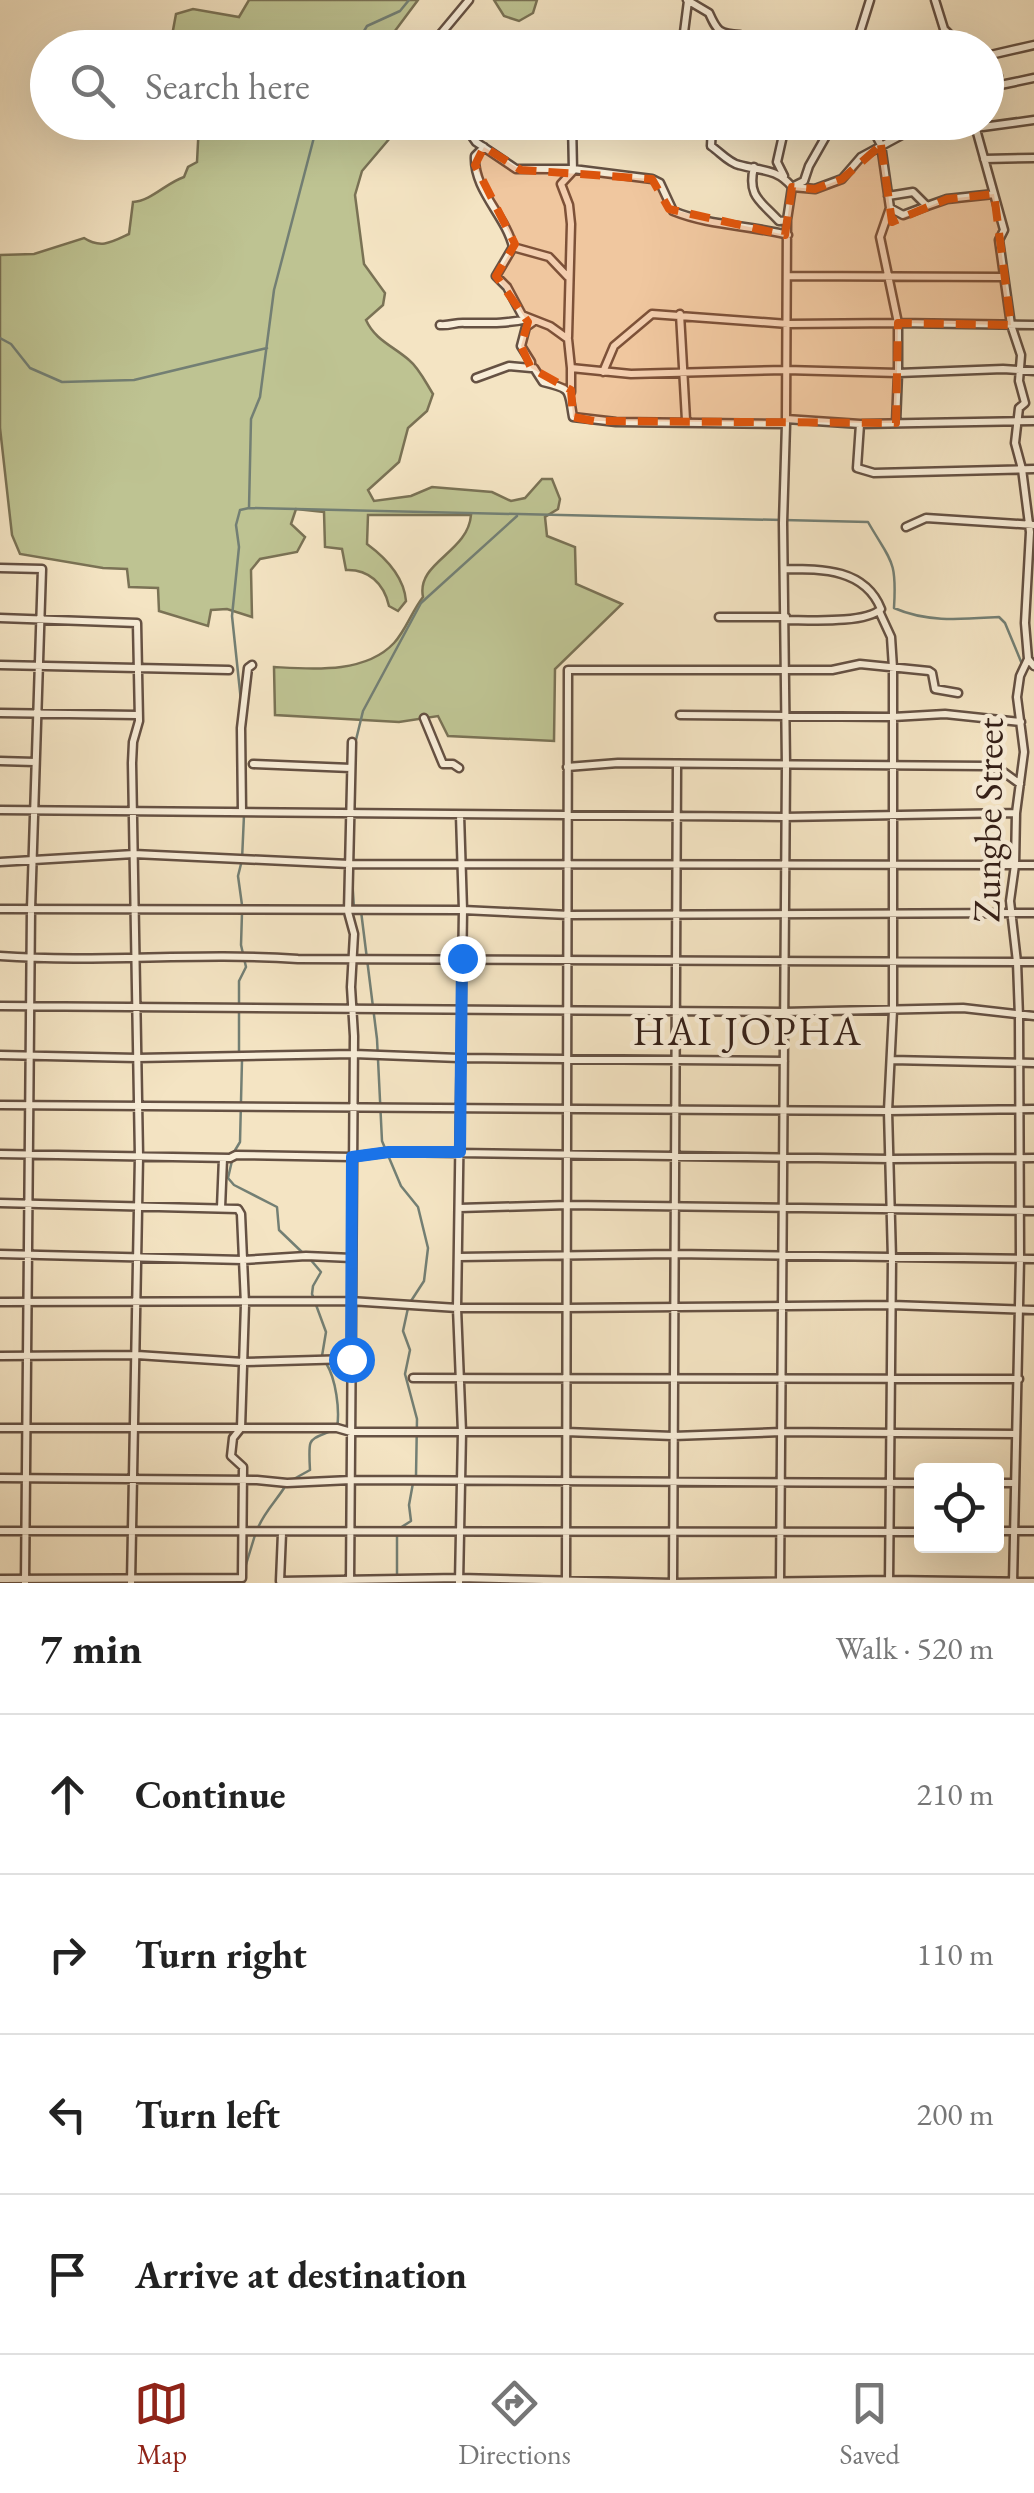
<!DOCTYPE html>
<meta charset="utf-8">
<style>
:root{--surface:#fff;--page:#f2f2f2;--text:#222;--muted:#767676;--line:#e0e0e0;--accent:#8f2418}
body{margin:0;font-family:"EB Garamond",serif;background:var(--page);color:var(--text)}
.controls{position:absolute;right:30px;bottom:30px;display:grid;overflow:hidden;border-radius:10px;box-shadow:0 10px 40px #0002}
.controls button{width:90px;height:90px;display:grid;place-items:center;padding:0;border:0;border-bottom:2px solid var(--line);background:var(--surface);color:var(--text);font:50px sans-serif}
.stop{position:absolute;width:30px;height:30px;margin:-22px;border:8px solid #1a73e8;border-radius:50%;background:#fff}
.stop.end{background:#1a73e8;border-color:#fff;box-shadow:0 2px 10px #0008}
.list{margin:0;padding:0;list-style:none}
h2{display:flex;justify-content:space-between;align-items:center;height:130px;margin:0;padding:0 40px;font-size:42px}
h2 small{font-size:32px;font-weight:400;color:var(--muted)}
.list li{display:grid;grid-template-columns:65px 1fr auto;gap:30px;align-items:center;box-sizing:border-box;height:160px;padding:0 40px;border-top:2px solid var(--line)}
.list b{display:block;font-size:38px;white-space:nowrap}
.list em{font-size:32px;font-style:normal;color:var(--muted)}
.icon{flex:none;width:55px;height:55px;fill:none;stroke:currentColor;stroke-width:2;stroke-linecap:round;stroke-linejoin:round}
.map{position:relative;flex:none;width:1034px;height:1583px;overflow:hidden}
.search{position:absolute;background:var(--surface);box-shadow:0 10px 40px #0002;left:30px;right:30px;top:30px;height:110px;display:flex;align-items:center;gap:25px;box-sizing:border-box;padding:0 35px;border-radius:55px;color:var(--muted);font-size:38px}
.sheet{height:770px;background:var(--surface)}
nav{display:flex;justify-content:space-around;align-items:center;box-sizing:border-box;height:140px;border-top:2px solid var(--line);background:var(--surface);font-size:28px;color:var(--muted)}
nav a{display:grid;justify-items:center;gap:5px}
nav .on{color:var(--accent)}
.map>svg:first-child{display:block}
.green{fill:#bec392;stroke:#7a7255;stroke-width:2.5}
.lines{fill:none;stroke-linecap:round;stroke-linejoin:round}
.stream{stroke:#737f74;stroke-width:2.5}
.street-casing{stroke:#655143;stroke-width:11}
.street{stroke:#f8edd8;stroke-width:6}
.route{stroke:#1a73e8;stroke-width:12}
.marked{fill:#df560d;fill-opacity:0.2;stroke:#df560d;stroke-width:8;stroke-dasharray:20 12;stroke-linejoin:round}
.labels{text-anchor:middle;stroke-width:9;stroke-linejoin:round;paint-order:stroke}
.street-label{font-size:38px;fill:#352018;stroke:#f8edd8}
.neighbourhood-label{font-size:40px;letter-spacing:2.5px;fill:#352018;stroke:#f8edd8}
</style>
<div class="map">
<svg width="1034" height="1583" viewBox="0 0 1034 1583">
<rect width="100%" height="100%" fill="#f4e4c3"/>
<filter id="stains"><feTurbulence type="fractalNoise" baseFrequency=".002" numOctaves="4"/><feColorMatrix values="0 0 0 0 .2 0 0 0 0 .09 0 0 0 0 .02 0 0 0 .5 -.17"/></filter>
<radialGradient id="worn" r=".72"><stop offset=".6" stop-color="#630" stop-opacity="0"/><stop offset="1" stop-color="#630" stop-opacity=".3"/></radialGradient>
<path class="green" d="M249,0H418L383,47H174L171,41L176,14L193,9L239,17Z
M494,0H537L533,13L519,21L504,16Z
M199,123H386L390,138L362,171L355,195L364,264L385,293L383,305L366,320C375,340 393,346 409,360C419,368 426,383 433,394L427,411L408,428L399,462L368,490L374,501L411,496L432,487L492,492L511,501L525,498L542,479H552L560,499L558,509L545,517L547,536L575,547L576,584L622,604L555,669L554,741L448,736L438,716L399,722L275,715L274,667C312,669 365,674 394,643C406,630 412,611 423,597C416,562 468,553 471,515H368L367,544C386,558 404,577 406,601L398,611L389,606C384,583 368,569 346,570L342,549L325,547L324,512L296,509L291,524L305,537L297,552L260,559L251,570L252,617L227,609L211,610L208,626L159,611L158,588L129,587L127,569L103,568L20,554L12,535L0,428V255L34,254L84,238C101,249 112,242 129,234L133,202C151,201 166,183 184,177L188,167L197,162Z"/>
<g class="lines">
<path class="stream" d="M354,48L367,26L400,11L409,0
M318,122L274,290L260,397L251,419L249,508L868,522C891,562 897,559 894,608C928,623 964,619 999,617L1005,623L1022,664
M0,338L11,344L30,368L62,382L134,380L267,348
M241,701L232,616L239,547L236,525L240,510L249,508
M244,729V751
M355,744L363,711L421,603L517,516
M354,809L355,752
M352,877L354,908
M242,905L238,876L242,860L244,815
M361,911L377,1039L382,1141L401,1186L418,1207L428,1248L424,1281L411,1301
M239,1053V981L246,967L241,945L242,913
M242,1060L240,1142L234,1152L228,1178L234,1185L277,1207L279,1230L304,1254
M310,1259L321,1272L313,1286L312,1294L326,1332L322,1356
M408,1308L403,1331L410,1350L405,1374L417,1419L416,1476
M292,1480L310,1470C308,1434 308,1442 337,1428C340,1410 336,1379 326,1363
M258,1528C264,1512 277,1500 286,1485
M400,1528L411,1521L409,1505L413,1483
M397,1535V1583
M244,1571L255,1535"/>
<g class="street-casing">
<path id="street" d="M687,0L709,13C717,31 719,34 740,35L750,48
M935,0L944,29L963,48
M567,36V48
M434,48L439,36L469,0
M682,48L688,1
M855,48L870,0
M986,56L1034,45
M986,72L998,76L986,82
M986,88L1034,78
M462,122L476,142L516,169H573L652,179L660,183L673,211C710,226 749,225 788,235
M693,122L697,127H712L711,146C720,152 729,163 739,165C760,171 777,168 792,187L815,189L842,179L861,157L926,122
M818,122L834,125
M869,122L881,145L890,208L880,237L898,323L1034,325
M974,122L1004,230L999,240L1011,325L1021,355L1019,381L1025,403L1019,408L1015,443L1022,469L1030,532L1025,623L1028,659L1034,666
M975,128L1034,120
M484,147L475,156C473,190 506,216 513,247L496,276L507,287L522,315L550,326L568,339L571,368L631,374L786,370L898,373L896,423
M984,159L1034,158
M754,167C747,197 761,201 779,221L787,220
M784,176L777,162L786,122
M888,196L913,192L927,206L947,199L994,194
M890,208L903,215L927,206
M513,247L549,257L568,277
M787,276L1001,277
M680,314L686,420
M533,322L526,327L521,346L531,362V368H534L543,382C573,389 568,390 573,417L616,422L786,424V419L860,424L857,468L874,473L1034,469
M440,325C450,326 456,322 465,323C486,323 506,324 527,319
M568,337L571,224L569,205L561,184L573,171L572,122
M603,372L614,346L652,314L788,324L898,323V373L1003,369L1034,371
M476,378L509,366L531,368
M571,392V368
M786,419L787,220L792,187L804,181L809,166L834,122
M860,424L1034,421
M906,527L926,518L1034,525
M0,568L42,569L31,909L25,1583
M786,569C823,569 865,569 881,609C865,624 808,620 786,620
M879,611L891,637L893,668V1010L888,1111L892,1259L889,1583
M719,617H786
M0,618L137,623L139,721L133,742L132,763L139,1156L131,1583
M0,665L229,670
M0,713L137,715
M680,715L893,717L945,714L1021,722
M424,718L443,764H453L459,768
M0,761L35,762
M253,764L351,768
M567,767L618,763L987,766L998,768L1020,784
M0,810L784,817L1016,813
M242,811L241,728L248,668L252,665
M0,862L134,854L349,864L1034,865
M0,909L463,910L569,915L1034,913
M0,956C99,963 199,952 298,959L1034,962
M0,1006L783,1012L963,1008L1034,1016
M0,1055L137,1058L354,1054L459,1058L784,1061
M891,1060L1034,1063
M0,1105L888,1111L1034,1109
M0,1154L230,1158L236,1155L352,1157L389,1152L891,1159L1034,1158
M0,1203L238,1209L241,1214L245,1304L241,1428L233,1438L231,1456L243,1467L242,1578L0,1579
M221,1208L223,1158
M459,1208L568,1205L1034,1211
M0,1254L243,1260L306,1256L352,1258
M459,1257L673,1254L1034,1259
M0,1302L350,1301L457,1308H566L892,1305L1034,1310
M0,1356L137,1355L243,1362L351,1359
M413,1378L1019,1379
M0,1428H337L351,1432H566L673,1436L781,1432L1016,1434
M0,1478L257,1480L287,1483L351,1480L922,1483
M996,1483H1014
M0,1531L922,1532
M996,1531H1034
M282,1533L280,1581L459,1578L673,1583L889,1580L1034,1582
M350,1583L354,1036L351,987L354,934L348,912L352,742
M459,1583L462,1432L457,1308L463,910L460,815
M566,1583L568,670H832L860,664L929,671L932,673L935,689L958,693
M673,1583L677,765
M780,1583L786,766L783,523L786,424
M1013,1583L1020,1259L1019,1017L1017,962L1010,901L1015,865L1016,813L1024,752L1017,697L1020,676L1028,659"/>
</g>
<use href="#street" class="street"/>
</g>
<g class="lines">
<path class="route" d="M351,1359L352,1157L389,1152H460L462,958"/>
</g>
<path class="marked" d="M881,145L892,222L947,199L994,194L1011,325L898,323L896,423L594,421L573,417L571,390L531,368L521,346L528,322L496,276L515,244L475,165L484,147L521,170L652,179L669,209L785,235L792,187L815,189L842,179Z"/>
<g class="labels">
<g class="street-label">
<text transform="translate(988 820) rotate(-89)" y="13">Zungbe Street</text>
</g>
<g class="neighbourhood-label">
<text x="748" y="1045">HAI JOPHA</text>
</g>
</g>
<rect width="100%" height="100%" filter="url(#stains)"/>
<rect width="100%" height="100%" fill="url(#worn)"/>
</svg>
<div class="controls">
<button><svg class="icon" aria-label="locate" viewBox="0 0 24 24"><circle cx="12" cy="12" r="6"/><path d="M12 2v4M12 18v4M2 12h4M18 12h4"/></svg></button>
</div>
<div class="stop" style="left:351px;top:1359px"></div>
<div class="stop end" style="left:462px;top:958px"></div>
<div class="search"><svg class="icon" aria-label="search" viewBox="0 0 24 24"><circle cx="10" cy="10" r="6"/><path d="M15 15l6 6"/></svg>Search here</div>
</div>
<section class="sheet">
<h2>7 min<small>Walk · 520 m</small></h2>
<ul class="list">
<li><svg class="icon" aria-label="ahead" viewBox="0 0 24 24"><path d="M12 20V5M6 11l6-6 6 6"/></svg><div><b>Continue</b></div><em>210 m</em></li>
<li><svg class="icon" aria-label="right" viewBox="0 0 24 24"><path d="M7 20v-9h11M14 6l5 5-5 5"/></svg><div><b>Turn right</b></div><em>110 m</em></li>
<li><svg class="icon" aria-label="left" viewBox="0 0 24 24"><path d="M17 20v-9H6M10 6l-5 5 5 5"/></svg><div><b>Turn left</b></div><em>200 m</em></li>
<li><svg class="icon" aria-label="arrive" viewBox="0 0 24 24"><path d="M6 21V4h12l-3 4 3 4H6"/></svg><div><b>Arrive at destination</b></div></li>
</ul>
</section>
<nav>
<a class="on"><svg class="icon" aria-label="map" viewBox="0 0 24 24"><path d="M3 6l6-2 6 2 6-2v14l-6 2-6-2-6 2zM9 4v14M15 6v14"/></svg>Map</a>
<a><svg class="icon" aria-label="directions" viewBox="0 0 24 24"><path d="M12 3l9 9-9 9-9-9zM9 14v-3h6M13 9l2 2-2 2"/></svg>Directions</a>
<a><svg class="icon" aria-label="saved" viewBox="0 0 24 24"><path d="M7 4h10v16l-5-4-5 4z"/></svg>Saved</a>
</nav>
